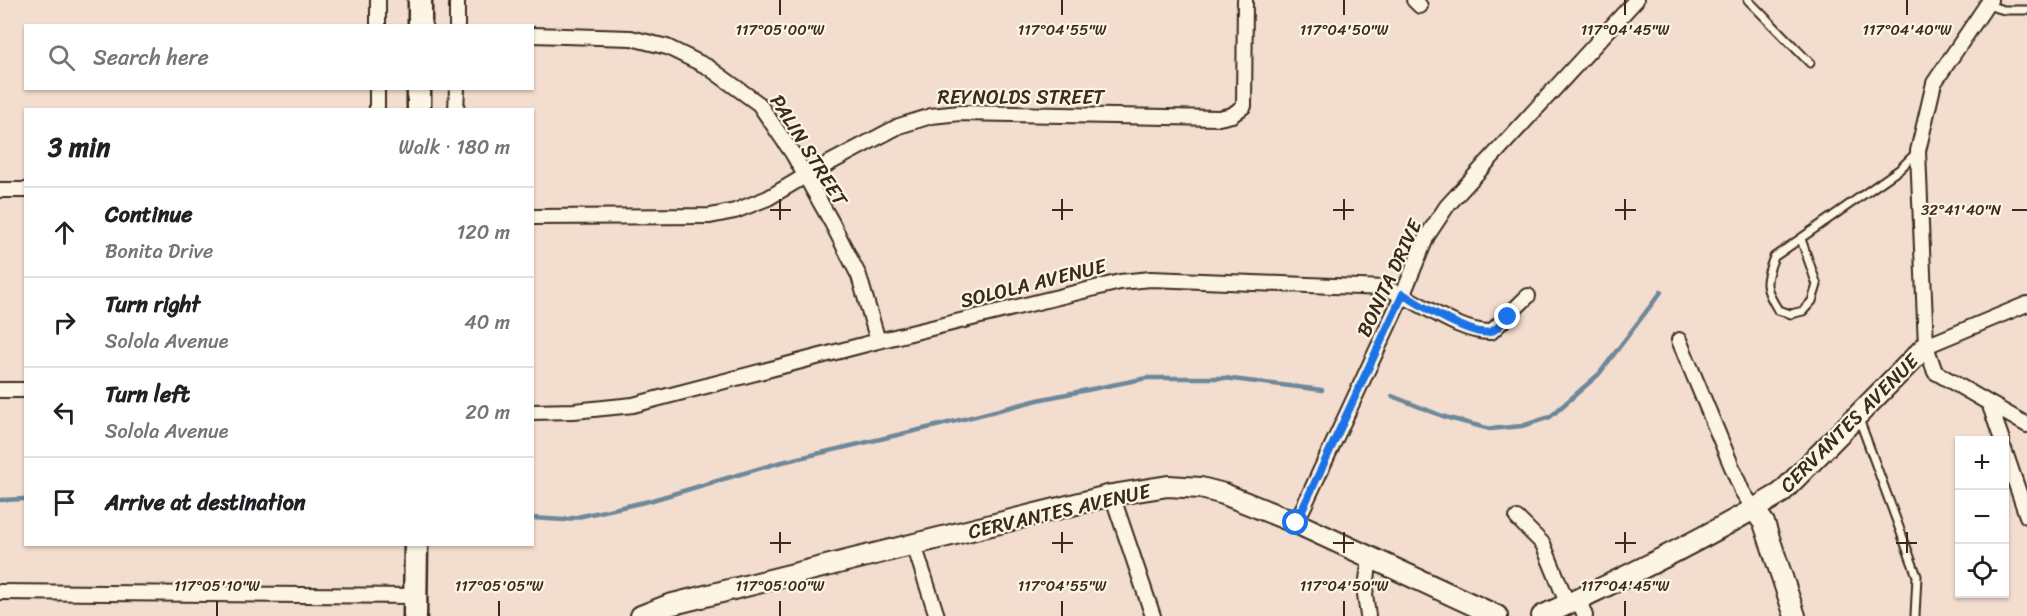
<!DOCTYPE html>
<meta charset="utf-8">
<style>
:root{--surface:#fff;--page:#f6f6f6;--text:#202124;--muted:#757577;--line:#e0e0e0}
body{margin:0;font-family:Sriracha,sans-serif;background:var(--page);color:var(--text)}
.controls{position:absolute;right:18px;bottom:18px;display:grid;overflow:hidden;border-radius:0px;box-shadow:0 2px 4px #0004}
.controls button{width:54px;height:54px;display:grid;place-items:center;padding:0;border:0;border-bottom:2px solid var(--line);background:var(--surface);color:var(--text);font:30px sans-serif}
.stop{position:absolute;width:18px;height:18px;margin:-14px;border:4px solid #1a73e8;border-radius:50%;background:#fff}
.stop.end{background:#1a73e8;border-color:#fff;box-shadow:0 2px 6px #0008}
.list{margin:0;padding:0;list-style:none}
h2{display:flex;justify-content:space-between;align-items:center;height:78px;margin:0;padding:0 24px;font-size:26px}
h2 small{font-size:20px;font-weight:400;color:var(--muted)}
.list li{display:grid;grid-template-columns:39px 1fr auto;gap:18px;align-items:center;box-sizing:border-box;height:90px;padding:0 24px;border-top:2px solid var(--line)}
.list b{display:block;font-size:22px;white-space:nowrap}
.list p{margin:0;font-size:20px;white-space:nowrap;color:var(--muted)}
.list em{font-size:20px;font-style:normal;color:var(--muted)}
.icon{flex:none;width:33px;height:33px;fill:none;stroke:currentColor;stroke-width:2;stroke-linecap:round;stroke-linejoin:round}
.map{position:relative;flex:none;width:2027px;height:616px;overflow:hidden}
.search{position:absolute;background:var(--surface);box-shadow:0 2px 4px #0004;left:24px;top:24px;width:510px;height:66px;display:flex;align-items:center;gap:15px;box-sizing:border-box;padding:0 21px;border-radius:0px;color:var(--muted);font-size:22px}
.panel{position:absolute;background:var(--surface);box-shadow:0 2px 4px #0004;left:24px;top:108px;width:510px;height:438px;border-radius:0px}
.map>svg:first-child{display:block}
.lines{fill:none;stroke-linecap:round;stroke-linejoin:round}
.stream{stroke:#6e889b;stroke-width:4.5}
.lane-casing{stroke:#3b2a1e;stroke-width:11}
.street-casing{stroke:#3b2a1e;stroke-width:18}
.secondary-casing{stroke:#3b2a1e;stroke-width:24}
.primary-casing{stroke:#3b2a1e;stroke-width:27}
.lane{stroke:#fcf5e5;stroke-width:7}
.street{stroke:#fcf5e5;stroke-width:14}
.secondary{stroke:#fcf5e5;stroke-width:20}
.primary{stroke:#fcf5e5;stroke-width:22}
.route{stroke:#1a73e8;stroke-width:8}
.ticks{fill:none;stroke:#3b2a1e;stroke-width:2}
.labels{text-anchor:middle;stroke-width:4.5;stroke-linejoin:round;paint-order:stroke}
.street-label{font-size:20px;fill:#3b2a1e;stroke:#fcf5e5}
.ticks-label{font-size:15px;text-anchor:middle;fill:#3b2a1e;stroke:#fcf5e5;stroke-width:4.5;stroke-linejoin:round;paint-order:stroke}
</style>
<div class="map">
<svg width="2027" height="616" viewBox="0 0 2027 616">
<rect width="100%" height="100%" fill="#f3ddce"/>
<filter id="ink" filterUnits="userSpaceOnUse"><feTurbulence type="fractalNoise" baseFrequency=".0167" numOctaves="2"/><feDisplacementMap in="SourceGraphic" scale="12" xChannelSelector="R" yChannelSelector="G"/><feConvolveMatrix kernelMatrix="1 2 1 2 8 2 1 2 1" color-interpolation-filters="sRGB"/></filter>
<g filter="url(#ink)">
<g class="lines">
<path class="stream" d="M1392,396L1445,417L1490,429L1522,426L1550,417L1599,374L1661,292
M0,500L26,499
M532,518L564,520L649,501L778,463L940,425L1042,399L1147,378H1224L1322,390"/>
<g class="lane-casing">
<path id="lane" d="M1748,0L1810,63
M1987,5L2004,10H2027
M1801,239L1817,285L1812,301L1803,311L1791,314L1778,310C1764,288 1764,282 1774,257L1900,169L1916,153
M1859,419L1917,576L1915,616"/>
</g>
<g class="street-casing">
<path id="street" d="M1414,0L1420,6
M1990,0L1934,83L1918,151L1926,346L1935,372L2027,425
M378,26V0
M457,26V0
M532,35L631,38L667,47L708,67L759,104L793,154L832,223L859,276L878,341
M377,110V88
M456,110L457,88
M0,190H26
M532,217L710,216L735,211L768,198L805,176L899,126L931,116L960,113L1219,118L1232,115L1244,106L1245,0
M1679,340L1742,491L1754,509
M1926,346L2027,304
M0,390H26
M1989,403L2002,440
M532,412L574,411L633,405L878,341L1120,282L1151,279L1385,288C1418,299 1457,333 1491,332L1528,296
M2004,449L2027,516
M1112,495L1153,616
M1517,518L1543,544L1568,605
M1296,523L1403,294L1427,236L1447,206L1636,0
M914,545L937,616
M0,592L415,596
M1579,600L1585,616
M1368,616L1365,594L1370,558"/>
</g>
<g class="secondary-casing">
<path id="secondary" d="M1754,509L1764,523L1795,616
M641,616L669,605L1112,495L1168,486L1201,488L1224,494L1296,523L1497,616
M1542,616C1623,579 1704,539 1781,493L1926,346"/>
</g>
<g class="primary-casing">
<path id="primary" d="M420,0V26
M419,110V88
M415,616L416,544"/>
</g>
<use href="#lane" class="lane"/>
<use href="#street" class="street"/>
<use href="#secondary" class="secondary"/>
<use href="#primary" class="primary"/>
</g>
</g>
<g class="lines" filter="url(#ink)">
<path class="route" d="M1296,523L1403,294C1418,304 1473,337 1490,332C1496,331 1503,322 1508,317"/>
</g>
<path class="ticks" d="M780,0V15M1062,0V15M1344,0V15M1625,0V15M1907,0V15M780,199V220M1062,199V220M1344,199V220M1625,199V220M770,210H791M1052,210H1073M1333,210H1354M1615,210H1636M2012,210H2027M780,532V553M1062,532V553M1344,532V553M1625,532V553M1907,532V553M770,543H791M1052,543H1073M1333,543H1354M1615,543H1636M1896,543H1917M217,601V616M499,601V616M780,601V616M1062,601V616M1344,601V616M1625,601V616"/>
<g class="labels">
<g class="street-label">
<text x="1021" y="104">REYNOLDS STREET</text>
<text transform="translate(809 150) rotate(58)" y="7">PALIN STREET</text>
<text transform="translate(1389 278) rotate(-65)" y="7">BONITA DRIVE</text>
<text transform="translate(1033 283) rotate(-14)" y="7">SOLOLA AVENUE</text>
<text transform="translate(1849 423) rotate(-45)" y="7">CERVANTES AVENUE</text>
<text transform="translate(1059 511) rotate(-13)" y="7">CERVANTES AVENUE</text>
</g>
</g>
<g class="ticks-label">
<text x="780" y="35">117°05'00"W</text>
<text x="1062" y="35">117°04'55"W</text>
<text x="1344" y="35">117°04'50"W</text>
<text x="1625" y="35">117°04'45"W</text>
<text x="1907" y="35">117°04'40"W</text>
<text x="1961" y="215">32°41'40"N</text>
<text x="217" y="591">117°05'10"W</text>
<text x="499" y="591">117°05'05"W</text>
<text x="780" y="591">117°05'00"W</text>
<text x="1062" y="591">117°04'55"W</text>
<text x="1344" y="591">117°04'50"W</text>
<text x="1625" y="591">117°04'45"W</text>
</g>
</svg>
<div class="controls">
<button>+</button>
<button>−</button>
<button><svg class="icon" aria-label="locate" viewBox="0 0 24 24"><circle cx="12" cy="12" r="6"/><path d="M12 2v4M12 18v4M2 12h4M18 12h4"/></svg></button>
</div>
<div class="stop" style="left:1296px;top:523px"></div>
<div class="stop end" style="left:1508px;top:317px"></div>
<div class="search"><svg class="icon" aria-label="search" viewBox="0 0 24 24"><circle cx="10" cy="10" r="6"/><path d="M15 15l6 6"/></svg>Search here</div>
<section class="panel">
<h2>3 min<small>Walk · 180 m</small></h2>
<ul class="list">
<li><svg class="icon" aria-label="ahead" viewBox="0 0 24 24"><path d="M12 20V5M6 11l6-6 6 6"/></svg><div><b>Continue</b><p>Bonita Drive</p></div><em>120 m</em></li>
<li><svg class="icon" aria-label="right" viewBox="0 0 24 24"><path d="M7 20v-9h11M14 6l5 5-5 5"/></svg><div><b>Turn right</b><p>Solola Avenue</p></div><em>40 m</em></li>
<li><svg class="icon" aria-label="left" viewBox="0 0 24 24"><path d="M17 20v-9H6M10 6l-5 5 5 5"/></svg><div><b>Turn left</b><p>Solola Avenue</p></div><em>20 m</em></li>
<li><svg class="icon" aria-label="arrive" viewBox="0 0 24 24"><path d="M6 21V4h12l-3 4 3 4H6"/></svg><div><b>Arrive at destination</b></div></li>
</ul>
</section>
</div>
